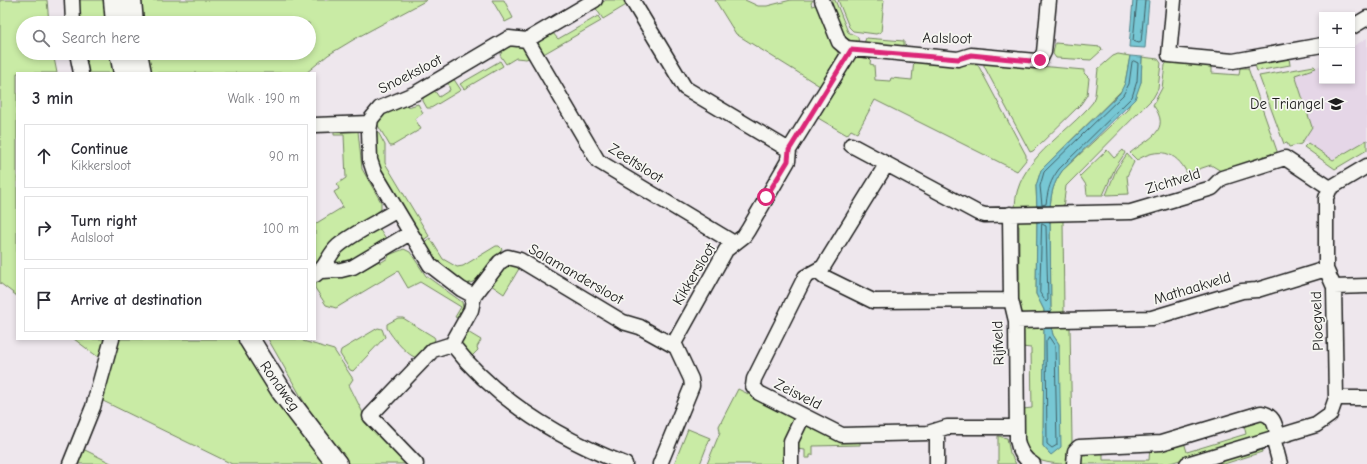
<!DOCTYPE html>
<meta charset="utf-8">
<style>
:root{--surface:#fff;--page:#f2f2f3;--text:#2b2b33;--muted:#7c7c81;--line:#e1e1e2}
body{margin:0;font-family:"Comic Neue",sans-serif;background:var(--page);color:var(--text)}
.controls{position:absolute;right:12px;top:12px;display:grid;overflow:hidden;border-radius:0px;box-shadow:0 2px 6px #0003}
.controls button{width:36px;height:36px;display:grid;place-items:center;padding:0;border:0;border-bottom:1px solid var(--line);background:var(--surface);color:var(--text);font:20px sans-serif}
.stop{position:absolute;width:12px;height:12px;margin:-9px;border:3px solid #db2777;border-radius:50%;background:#fff}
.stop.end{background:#db2777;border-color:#fff;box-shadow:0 1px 4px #0008}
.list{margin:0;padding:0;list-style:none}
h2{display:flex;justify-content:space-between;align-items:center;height:52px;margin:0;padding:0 16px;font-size:17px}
h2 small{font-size:13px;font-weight:400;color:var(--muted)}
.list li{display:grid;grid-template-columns:26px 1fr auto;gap:12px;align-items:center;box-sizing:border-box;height:64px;margin:0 8px 8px;padding:0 8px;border:1px solid var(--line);border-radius:0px}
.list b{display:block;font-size:15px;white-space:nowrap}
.list p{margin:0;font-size:13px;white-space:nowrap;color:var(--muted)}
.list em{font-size:13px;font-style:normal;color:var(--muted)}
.icon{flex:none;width:22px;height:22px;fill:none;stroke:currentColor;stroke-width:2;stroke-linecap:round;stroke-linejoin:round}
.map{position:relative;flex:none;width:1367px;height:464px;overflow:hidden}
.search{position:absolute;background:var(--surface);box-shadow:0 2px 6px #0003;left:16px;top:16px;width:300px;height:44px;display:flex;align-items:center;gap:10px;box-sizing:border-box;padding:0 14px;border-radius:22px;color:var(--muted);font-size:15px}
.panel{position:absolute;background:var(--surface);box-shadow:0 2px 6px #0003;left:16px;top:72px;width:300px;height:268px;border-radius:0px}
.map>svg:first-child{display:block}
.built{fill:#e5d6e7}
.green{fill:#c9eba5;stroke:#728460}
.water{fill:#77c7d4;stroke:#53838a}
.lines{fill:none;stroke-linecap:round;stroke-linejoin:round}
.shore{stroke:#406066;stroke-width:1}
.minor-casing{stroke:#1c1c1c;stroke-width:17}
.secondary-casing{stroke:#1c1c1c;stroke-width:23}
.minor{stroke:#f6f6f2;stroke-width:14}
.secondary{stroke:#f6f6f2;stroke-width:20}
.route{stroke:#db2777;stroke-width:5}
.labels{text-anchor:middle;stroke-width:3.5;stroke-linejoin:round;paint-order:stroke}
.street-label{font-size:15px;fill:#1c1c1c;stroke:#f6f6f2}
.poi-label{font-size:15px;fill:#1c1c1c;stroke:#f6f6f2;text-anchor:end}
</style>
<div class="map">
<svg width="1367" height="464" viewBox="0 0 1367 464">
<rect width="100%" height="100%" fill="#eee7ed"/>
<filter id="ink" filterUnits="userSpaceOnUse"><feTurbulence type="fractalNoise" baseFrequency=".025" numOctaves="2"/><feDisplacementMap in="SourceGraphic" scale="8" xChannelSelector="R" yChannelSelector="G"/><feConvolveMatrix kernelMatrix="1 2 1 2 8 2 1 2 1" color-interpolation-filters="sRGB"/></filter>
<g filter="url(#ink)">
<path class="built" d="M1367,38V140L1333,160L1304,140L1312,127L1295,75L1322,65V81H1352V47Z"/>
<path class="green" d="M0,0H47L49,23H23V53H53L57,73H17V296L0,283Z
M78,0H110L112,23H79Z
M134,0H427L358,37L328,55L306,73H147L143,53H309V23H138Z
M492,0H504L513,18L505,22Z
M606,0H627L628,4L603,19L595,7Z
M715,0H745L758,6H767L791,0H813L811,3L812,6L818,4L840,58L823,88L736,34Z
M827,0H835L848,32L858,37L859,45L843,36Z
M838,0H884L881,32L876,34L853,31L849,27Z
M598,16L601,21L540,56C535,39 540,41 552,32L558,39Z
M866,38L904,41V50L863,46Z
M1055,43L1101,47L1102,50L1091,60L1056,58L1053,54Z
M513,45L526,49L532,57L526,59L516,58L506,64L500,55L502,52L500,50Z
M83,53H116L119,73H87Z
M1118,54L1130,56L1125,83L1122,90L1041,170L1036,186L1037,209L1015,208C1015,160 1067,135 1093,102L1095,95L1098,69L1113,56Z
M862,55L871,56L870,64L874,65L875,80L890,81L891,78L912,80L914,59L978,65L1026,155V160L1017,171L875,100L857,133L851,130L847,135L818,118L852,60L856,57H862Z
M1142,57L1158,59L1161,63L1158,89L1153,98L1066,186L1063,207L1050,209C1051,193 1053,184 1062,171L1127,110L1141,82Z
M1289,58L1290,65L1257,71L1255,65L1256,63Z
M1169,60L1211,64V73L1239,75L1240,68H1248L1277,151L1276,154L1221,171L1211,165L1187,173C1176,151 1158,147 1137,160L1130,153C1147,139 1173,131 1153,105L1162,88L1165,65L1167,62H1169Z
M500,61L503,66L464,89L460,84Z
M984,61L1084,70V73L1089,78L1087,95L1081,104L1033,151L1030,152L984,66Z
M1314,66L1316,68L1295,75L1312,127L1301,144L1289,147L1287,143L1284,144L1259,76Z
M453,78L461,90L431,108H427L423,101V97L434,90L439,97L450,90L447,81Z
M407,104L408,107L418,104L423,113L415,119L421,129L392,146H390L376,122L383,114Z
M334,130L358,131L362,169L381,202V209L315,267V224L343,207L334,192L339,189L337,184L346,178L344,135H334Z
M374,130L378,132L385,145V163L429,236L422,241L376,165Z
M1367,140V150L1335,169L1304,147L1308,143L1333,160Z
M1107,150L1114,158L1123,150L1125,153L1115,168L1103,195H1087L1086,185L1080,176Z
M1127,154L1134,162L1127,176L1129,194L1106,195L1116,170Z
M1018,220H1037L1036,294L1044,310V315H1022L1015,302L1017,280H1019V226H1014Z
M1050,220L1063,221L1064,312L1051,315Z
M378,226L388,242L341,266L331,262L338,251Z
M430,238L443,259L457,267L463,266L496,246H499L502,249L497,258L494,256L490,260L492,263L473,282L466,284L438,267L423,243Z
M404,249L410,252L426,276L462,302L463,308L457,318L455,317L461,307L420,282L408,288L398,271L336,308L326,305L315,288V281L324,277L356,274L379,261L380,263L388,258L389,255Z
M506,263L520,267L504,294L491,285Z
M398,318H403L434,337L435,339L433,344L430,342L423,348L426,351L418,358C408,357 392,337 387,328V324Z
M1024,326H1044L1043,446L1051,455L1054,451L1059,344L1053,335L1051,326L1070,327L1072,441L1068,464C1022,464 1024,448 1023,409L1032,408L1031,348L1022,347L1021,331Z
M378,328L382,329L385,337L353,371L350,370L340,354L341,350Z
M466,331L481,340L477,347L478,350L471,357L461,349L460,340Z
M74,339H106L102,360Z
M119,339H245L327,464H232L101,400Z
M268,339H302L303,341L334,350L353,379L349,385L364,415L410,464H345L315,421Z
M738,389L792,415L795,419L787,464H707L720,432L719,426Z
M1263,418L1272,428L1269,433L1167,464H1079V454L1103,450V460H1149L1150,447L1184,442L1187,452L1246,434L1244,425Z
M809,425L860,440V445L813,446V455H810V458H805V450L796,449L801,430Z
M688,429L710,438L700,464H674Z
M998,436L1007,438L1010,453L1016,464H998Z
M1261,446L1262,452L1224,464H1203Z
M83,449L113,464H76Z"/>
<path class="water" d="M1133,0H1149L1145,48L1129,47Z
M1130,56L1142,57L1141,82L1135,99L1062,171C1053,184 1051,193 1050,209H1037L1036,186L1041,170L1120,93L1125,83Z
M1037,220H1050L1051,315H1044V310L1036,294Z
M1044,326H1051L1053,335L1059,344L1061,447L1051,455L1043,446Z"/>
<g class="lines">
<path class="shore" d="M1137,0L1133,41L1139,43L1141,42L1145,0
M1134,61L1138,63L1137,81L1132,97L1059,169C1050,181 1048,189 1046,204L1042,205L1040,186L1044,172L1123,95L1129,84L1132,62Z
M1042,224L1046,226L1048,300L1046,302L1040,293Z
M1049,337L1055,346L1057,445L1052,448L1047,444L1046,342Z"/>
<g class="minor-casing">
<path id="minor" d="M72,0L73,23
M632,0L685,88L789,150
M822,0L839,42L846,48L958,59L971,55L1036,61L1040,60L1044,52L1049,0
M1174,0L1169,55L1233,61L1322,45
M1352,27L1367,18
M527,40L598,161L734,243
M77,53L81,73
M315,125L370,123
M851,145L978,213L985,215L1131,212L1212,188L1222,178L1285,158L1330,188
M886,165L823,267L805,277L754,379L753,386L759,393L842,435L928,433L947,427H1017
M1010,214L1011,300L1016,321L1017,440C1019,450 1023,459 1033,464
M321,271L341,270L353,267L410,233
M817,271L824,277L873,301L1011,300
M315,275C326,268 328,255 338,246C355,232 378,222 397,210
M1334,287L1367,286
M474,296L461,289L430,265L374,172L370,160L369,131L371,119L380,108L416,93L509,38L527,40L595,0
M1016,321L1152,318L1242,291L1257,290L1326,269
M452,344C496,400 560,439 625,464
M673,345L726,250L744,236L748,230L788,161L789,150L851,50
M1336,398H1367
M937,430V464
M1273,438L1280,464
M70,464L93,407L112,339
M416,464L370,416L433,350L452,344L471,310L474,296L500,262L508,257L520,260L623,322L640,327L676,347L691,379L692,386L660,464
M791,464V441L803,416
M1074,464L1075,451L1079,447L1161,443L1261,413C1274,415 1275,425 1278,436
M1187,464L1316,425L1330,415L1336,398L1334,287L1326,269V198L1330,188L1367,166"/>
</g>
<g class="secondary-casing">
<path id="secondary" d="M114,0L116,23
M131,0L133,23
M120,53L124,73
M137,53L141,73
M249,339L282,392L337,464"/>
</g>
<use href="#minor" class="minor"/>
<use href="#secondary" class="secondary"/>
</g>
</g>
<g class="lines" filter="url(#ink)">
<path class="route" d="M766,197L788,161L789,150L851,50L958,59L971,55L1031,61L1040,60"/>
</g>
<defs>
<g id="school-bare" transform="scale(1.2)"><path d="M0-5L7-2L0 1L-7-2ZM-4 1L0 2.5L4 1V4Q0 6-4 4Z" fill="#1c1c1c" stroke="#f6f6f2" stroke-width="2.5" paint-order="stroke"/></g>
</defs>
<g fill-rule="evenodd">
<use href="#school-bare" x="1336" y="104"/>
</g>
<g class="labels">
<g class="street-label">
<text transform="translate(947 38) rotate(1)" y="5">Aalsloot</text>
<text transform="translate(410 74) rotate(-27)" y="5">Snoeksloot</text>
<text transform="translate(636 163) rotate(32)" y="5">Zeeltsloot</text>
<text transform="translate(1173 181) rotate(-17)" y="5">Zichtveld</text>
<text transform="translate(576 274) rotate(30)" y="5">Salamandersloot</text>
<text transform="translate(694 274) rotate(-59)" y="5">Kikkersloot</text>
<text transform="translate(1192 288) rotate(-17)" y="5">Mathaakveld</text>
<text transform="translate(1317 321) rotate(-92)" y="5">Ploegveld</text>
<text transform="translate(998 343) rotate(-92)" y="5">Rijfveld</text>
<text transform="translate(280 386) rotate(55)" y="5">Rondweg</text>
<text transform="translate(798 394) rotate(27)" y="5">Zeisveld</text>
</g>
<g class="poi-label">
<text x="1324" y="109">De Triangel</text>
</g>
</g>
</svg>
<div class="controls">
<button>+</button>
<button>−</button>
</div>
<div class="stop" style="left:766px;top:197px"></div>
<div class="stop end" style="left:1040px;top:60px"></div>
<div class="search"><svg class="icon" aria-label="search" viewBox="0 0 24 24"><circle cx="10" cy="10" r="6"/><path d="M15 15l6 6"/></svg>Search here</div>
<section class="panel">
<h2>3 min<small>Walk · 190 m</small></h2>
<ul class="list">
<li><svg class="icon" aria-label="ahead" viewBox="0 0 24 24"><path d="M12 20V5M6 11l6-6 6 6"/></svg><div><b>Continue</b><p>Kikkersloot</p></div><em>90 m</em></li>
<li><svg class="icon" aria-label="right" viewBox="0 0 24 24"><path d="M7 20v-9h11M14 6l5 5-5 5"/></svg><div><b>Turn right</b><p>Aalsloot</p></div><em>100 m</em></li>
<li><svg class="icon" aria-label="arrive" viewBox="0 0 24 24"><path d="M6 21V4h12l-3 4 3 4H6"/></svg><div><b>Arrive at destination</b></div></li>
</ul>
</section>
</div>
